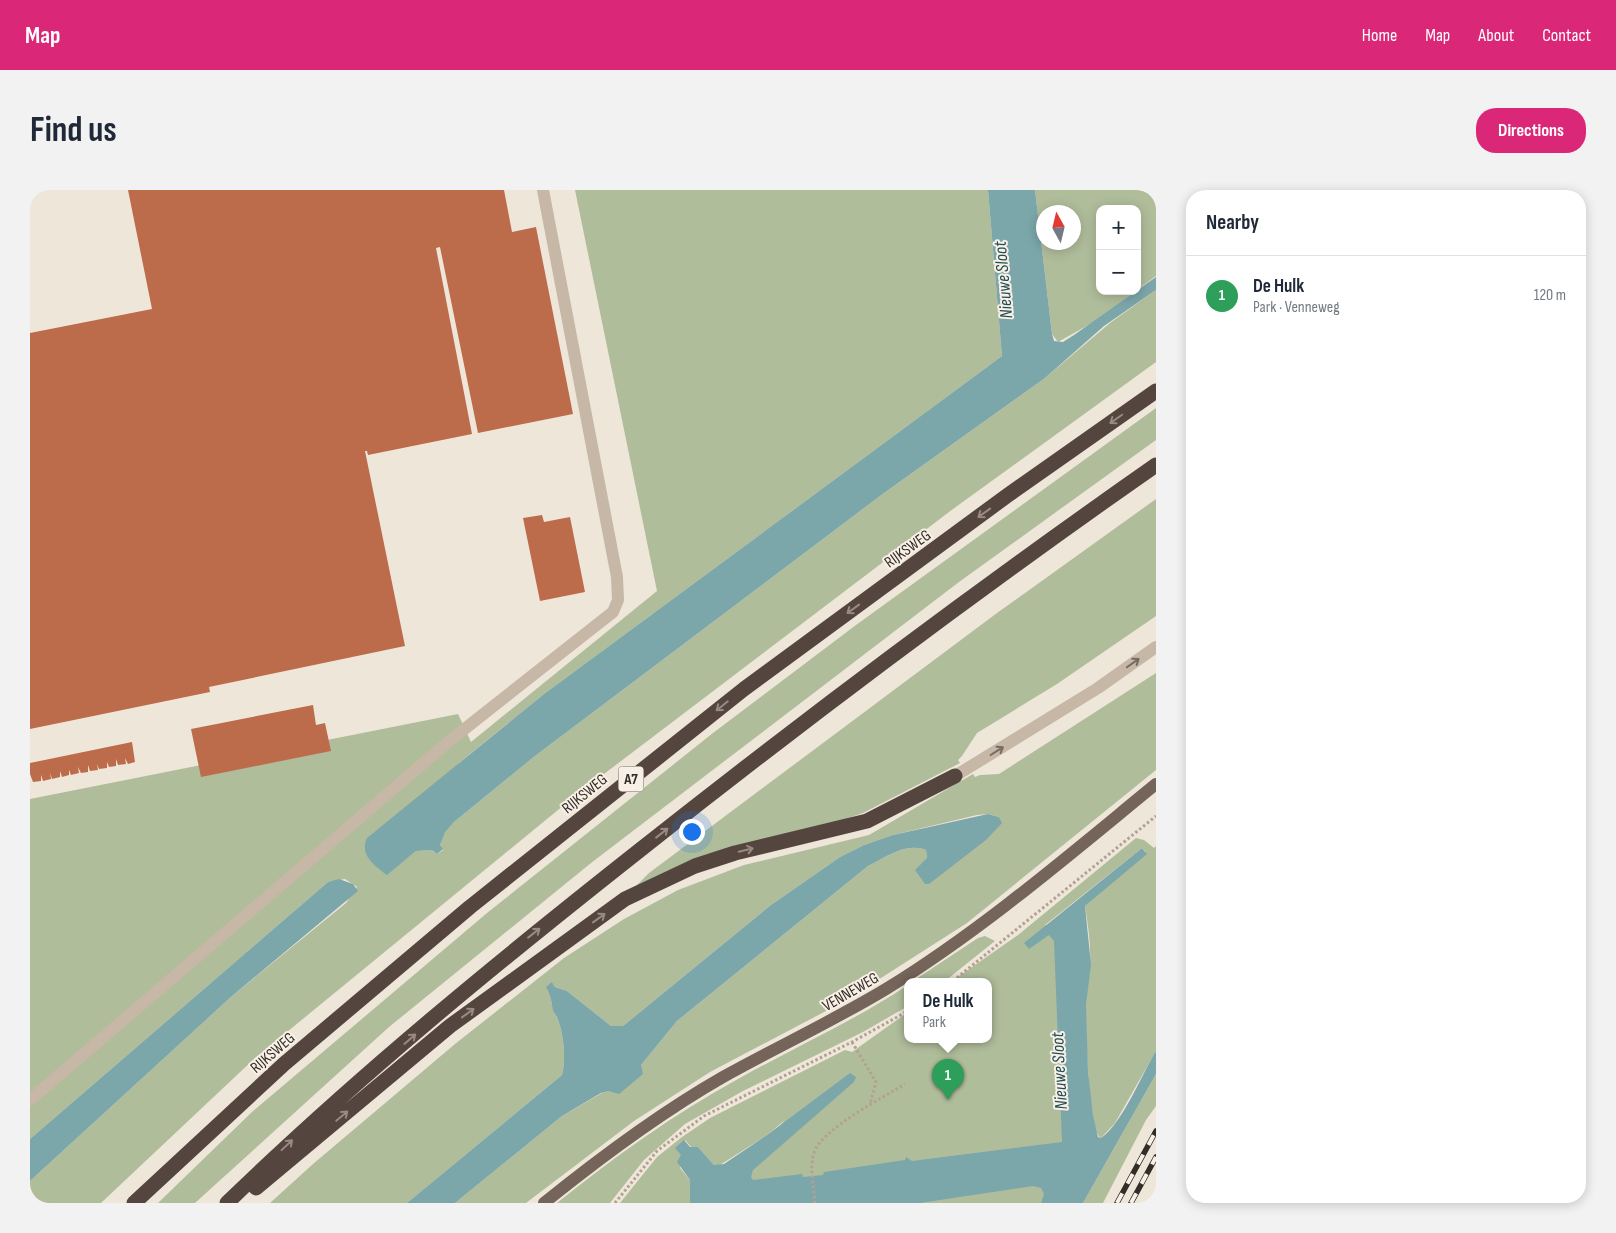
<!DOCTYPE html>
<meta charset="utf-8">
<style>
:root{--surface:#fff;--page:#f2f2f3;--text:#1f2937;--muted:#747a83;--line:#e0e1e3;--accent:#db2777}
body{margin:0;font-family:"Sofia Sans Condensed",sans-serif;background:var(--page);color:var(--text)}
.controls{position:absolute;right:15px;top:15px;display:grid;overflow:hidden;border-radius:10px;box-shadow:0 2px 12px #0003}
.controls button{width:45px;height:45px;display:grid;place-items:center;padding:0;border:0;border-bottom:1px solid var(--line);background:var(--surface);color:var(--text);font:25px sans-serif}
.compass{position:absolute;left:1006px;top:15px;width:45px;height:45px;border-radius:50%;background:var(--surface);box-shadow:0 2px 12px #0003;rotate:352deg}
.you{position:absolute;left:661px;top:641px;width:18px;height:18px;margin:-12px;border:4px solid #fff;border-radius:50%;background:#1a73e8;box-shadow:0 0 0 8px #1a73e833}
.badge{display:grid;place-items:center;width:32px;height:32px;border-radius:50%;background:var(--accent);color:#fff;font-size:16px;font-weight:700}
.pin{position:absolute;translate:-50% -41px;filter:drop-shadow(0 1px 2px #0008)}
.pin::after{content:'';position:absolute;top:26px;width:18px;height:15px;background:inherit;clip-path:polygon(0 0,100% 0,50% 100%)}
.popup{position:absolute;left:874px;top:788px;width:88px;height:65px;box-sizing:border-box;display:grid;place-content:center;border-radius:10px;background:var(--surface);filter:drop-shadow(0 1px 4px #0005);font-size:16px;white-space:nowrap;color:var(--muted)}
.popup b{font-size:19px;color:var(--text)}
.popup::after{content:'';position:absolute;left:50%;top:100%;margin-left:-10px;border:10px solid transparent;border-top-color:var(--surface)}
.list{margin:0;padding:0;list-style:none}
h2{display:flex;justify-content:space-between;align-items:center;height:65px;margin:0;padding:0 20px;font-size:21px}
h2 small{font-size:16px;font-weight:400;color:var(--muted)}
.list li{display:grid;grid-template-columns:32px 1fr auto;gap:15px;align-items:center;box-sizing:border-box;height:80px;padding:0 20px;border-top:1px solid var(--line)}
.list b{display:block;font-size:19px;white-space:nowrap}
.list p{margin:0;font-size:16px;white-space:nowrap;color:var(--muted)}
.list em{font-size:16px;font-style:normal;color:var(--muted)}
.map{position:relative;flex:none;width:1126px;height:1013px;overflow:hidden;border-radius:20px}
header{display:flex;align-items:center;gap:30px;box-sizing:border-box;height:70px;padding:0 25px;background:var(--accent);color:#fff}
header strong{font-size:24px}
nav{display:flex;gap:28px;margin-inline-start:auto;font-size:18px}
.intro{display:flex;align-items:center;justify-content:space-between;box-sizing:border-box;height:120px;padding:0 30px}
h1{margin:0;font-size:35px}
.button{padding:12px 22px;border-radius:20px;background:var(--accent);color:#fff;font-size:18px;font-weight:700}
main{display:flex;gap:30px;padding:0 30px}
aside{flex:1;background:var(--surface);border-radius:20px;box-shadow:0 2px 12px #0003}
.map>svg:first-child{display:block}
.green{fill:#b0bd9b;fill-rule:evenodd}
.water{fill:#7ba6aa}
.building{fill:#bd6c4b}
.lines{fill:none;stroke-linecap:round;stroke-linejoin:round}
.path{stroke:#b2a192;stroke-width:3;stroke-dasharray:2.5 2.5;stroke-linecap:butt}
.minor{stroke:#c6b7a7;stroke-width:12}
.major{stroke:#746459;stroke-width:12}
.highway{stroke:#54463f;stroke-width:15}
.rail-casing{stroke:#332c27;stroke-width:5.5}
.rail{stroke:#f8f0e6;stroke-width:4;stroke-dasharray:11;stroke-linecap:butt}
.oneway{stroke:#968a82}
.oneway2{stroke:#756b61}
.labels{text-anchor:middle;stroke-width:4;stroke-linejoin:round;paint-order:stroke}
.shield{fill:#f8f0e6;stroke:#6e6760;stroke-width:1}
.shield-label{font-size:15px;font-weight:bold;fill:#332c27}
.street-label{font-size:16px;fill:#332c27;stroke:#f8f0e6}
.water-label{font-size:18px;font-style:italic;fill:#204c52;stroke:#f8f0e6}
</style>
<header>
<strong>Map</strong>
<nav><a>Home</a><a>Map</a><a>About</a><a>Contact</a></nav>
</header>
<div class="intro"><h1>Find us</h1><a class="button">Directions</a></div>
<main>
<div class="map">
<svg width="1126" height="1013" viewBox="0 0 1126 1013">
<rect width="100%" height="100%" fill="#efe6da"/>
<path class="green" d="M545,0H958L972,166L514,504L429,573L357,684L386,661L402,660L407,664L413,660L410,655L414,642L424,632L505,566L854,303L1015,188L1080,133L1126,100V172L923,319L545,606L224,869L71,1013H0V991L202,806L316,713L327,697L315,689L298,692L0,949V609L428,524L441,552L627,401Z
M1005,0H1126V86L1107,100V19H1070V101H1106L1069,129L1028,152L1022,144ZM1014,22H1044V52H1014Z
M1126,218V250L929,392L561,673L359,837L165,1013H128L222,922L457,723L683,543L826,435Z
M1126,309V426L1027,494L947,543L932,566L928,570L930,573L833,623L601,701L619,683L967,423Z
M1126,483V580L937,733L815,811L680,882L604,931L496,1013H425L532,926L572,903L579,901L610,880L611,875L647,831L838,676C856,667 876,652 896,660L897,668L970,630L969,627L958,624L947,625L863,645L834,655L810,667L741,715L593,836H581L537,801L525,797L522,792C518,807 522,817 528,830C534,845 536,870 532,885L377,1013H240L283,974L425,854L534,768L594,729L648,700L714,675L839,645L943,584L945,587L950,585L969,584Z
M1106,648L1114,650L1124,658L1126,656V861L1085,933L1071,948C1059,943 1055,834 1056,816C1056,802 1060,788 1060,774C1061,755 1058,735 1055,716L1116,662L1112,658L1015,735L1030,739L1064,953L1027,1013H693L754,931L737,945L690,975H684L668,957H661L655,950L650,978L660,990V1013H590L627,967L652,947L680,928L815,860L822,862L878,822V849H958V791H922L988,745Z
M955,746L965,751L915,791H883L948,748Z
M878,795V816L833,842L713,901L655,934L614,970L580,1013H527C584,967 644,924 708,889C765,857 824,831 878,795Z
M1126,884V916L1116,930L1073,1013H1053Z"/>
<path class="water" d="M958,0H1005L1022,144L1024,151L1033,152L1044,145L1126,87V100L1074,136L1015,188L854,303L505,566L424,632L415,642L410,655L413,659L407,664L402,660L386,661L357,685C345,676 329,665 337,648L514,504L972,166Z
M958,624L969,627L972,633L956,650L899,694H895L885,680L897,668L896,660C876,652 856,667 838,676L647,831L611,875L613,884L589,904L579,901L571,903L532,926L425,1013H377L532,885C536,870 534,845 528,830C527,826 524,823 523,820C521,812 521,804 516,797L522,792L525,797L537,801L581,836H593L741,715L810,667L834,655L863,645Z
M1112,658L1117,664L1055,716L1061,775L1056,815L1058,881L1063,925L1068,947L1071,948C1092,934 1112,884 1126,861V884L1053,1013H1011L1014,1004L1011,998L1003,996L890,1013H660V990L647,972L651,965L645,958L654,950L660,957H668L684,975L694,974L737,945L820,883L826,887L824,892L723,980L721,987L723,990L772,984L773,987L793,985L794,982L875,970L876,967L882,971L1032,952L1024,751L1019,745L999,759L994,753Z
M309,689L323,694L328,701L202,806L0,991V949L298,692Z"/>
<path class="building" d="M98,0H474L482,42L506,37L543,224L448,243L410,57L406,58L442,244L338,265L337,261H335L375,456L179,497L180,502L0,539V143L122,119Z
M512,325L514,332L540,327L555,402L510,411L493,328Z
M283,515L286,535L295,533L301,561L171,587L161,539Z
M102,552L105,572L98,574L95,568L96,574L88,575L86,569V576L79,577L77,572V578L69,579L67,574L68,580L60,581L58,575V582L51,583L48,577L49,583L41,585L39,580V585L32,587L30,581V587L22,589L20,583L21,589L13,591L11,585V591L3,592L0,584V573Z"/>
<g class="lines">
<path class="path" d="M923,791L1126,626
M822,852L846,892L840,914
M585,1013L627,961L674,926L822,852L878,821
M785,1013C784,997 779,979 784,963C790,940 854,907 875,894"/>
<path class="minor" d="M925,586L1068,498L1126,457
M0,910L418,552L583,422L588,410L587,387L513,0"/>
<path class="major" d="M514,1013C571,967 630,923 693,887C747,857 803,831 856,799C952,740 1039,665 1126,594"/>
<path class="highway" d="M226,998L420,836L595,709L665,676L705,663L837,631L925,586
M104,1013L254,874L440,717L714,499L978,305L1126,201
M197,1013C327,887 468,772 610,660C778,527 950,398 1126,275"/>
<g class="rail-casing">
<path id="rail" d="M1087,1013L1126,941
M1101,1013L1126,967"/>
</g>
<use href="#rail" class="rail"/>
</g>
<defs><path id="oneway-shaft" d="M-6 0H5M1.5-3L5.5 0L1.5 3" fill="none" stroke-width="1.6" stroke-linecap="round" stroke-linejoin="round" transform="scale(1.25)"/></defs>
<g class="oneway">
<use href="#oneway-shaft" transform="translate(1086 229) rotate(145)"/>
<use href="#oneway-shaft" transform="translate(954 323) rotate(144)"/>
<use href="#oneway-shaft" transform="translate(823 419) rotate(144)"/>
<use href="#oneway-shaft" transform="translate(692 516) rotate(141)"/>
<use href="#oneway-shaft" transform="translate(632 643) rotate(-38)"/>
<use href="#oneway-shaft" transform="translate(716 660) rotate(-13)"/>
<use href="#oneway-shaft" transform="translate(569 728) rotate(-36)"/>
<use href="#oneway-shaft" transform="translate(504 743) rotate(-38)"/>
<use href="#oneway-shaft" transform="translate(438 823) rotate(-36)"/>
<use href="#oneway-shaft" transform="translate(380 849) rotate(-41)"/>
<use href="#oneway-shaft" transform="translate(312 926) rotate(-40)"/>
<use href="#oneway-shaft" transform="translate(257 955) rotate(-43)"/>
</g>
<g class="oneway2">
<use href="#oneway-shaft" transform="translate(1103 473) rotate(-35)"/>
<use href="#oneway-shaft" transform="translate(967 561) rotate(-32)"/>
</g>
<g class="labels">
<rect class="shield" x="588.5" y="576.5" width="25" height="25" rx="4"/>
<g class="shield-label">
<text x="601" y="594">A7</text>
</g>
<g class="street-label">
<text transform="translate(877 358) rotate(-36)" y="6">RIJKSWEG</text>
<text transform="translate(554 603) rotate(-39)" y="6">RIJKSWEG</text>
<text transform="translate(820 801) rotate(-30)" y="6">VENNEWEG</text>
<text transform="translate(242 862) rotate(-41)" y="6">RIJKSWEG</text>
</g>
<g class="water-label">
<text transform="translate(973 90) rotate(-95)" y="6">Nieuwe Sloot</text>
<text transform="translate(1029 881) rotate(-93)" y="6">Nieuwe Sloot</text>
</g>
</g>
</svg>
<div class="controls">
<button>+</button>
<button>−</button>
</div>
<svg class="compass" viewBox="-18 -18 36 36"><path d="M0-13l5 13h-10z" fill="#e53935"/><path d="M0 13l5-13h-10z" fill="#747a83"/></svg>
<div class="you"></div>
<div class="pin badge" style="left:918px;top:910px;background:#2e9e5b">1</div>
<div class="popup"><b>De Hulk</b>Park</div>
</div>
<aside>
<h2>Nearby<small></small></h2>
<ul class="list">
<li><span class="badge" style="background:#2e9e5b">1</span><div><b>De Hulk</b><p>Park · Venneweg</p></div><em>120 m</em></li>
</ul>
</aside>
</main>
